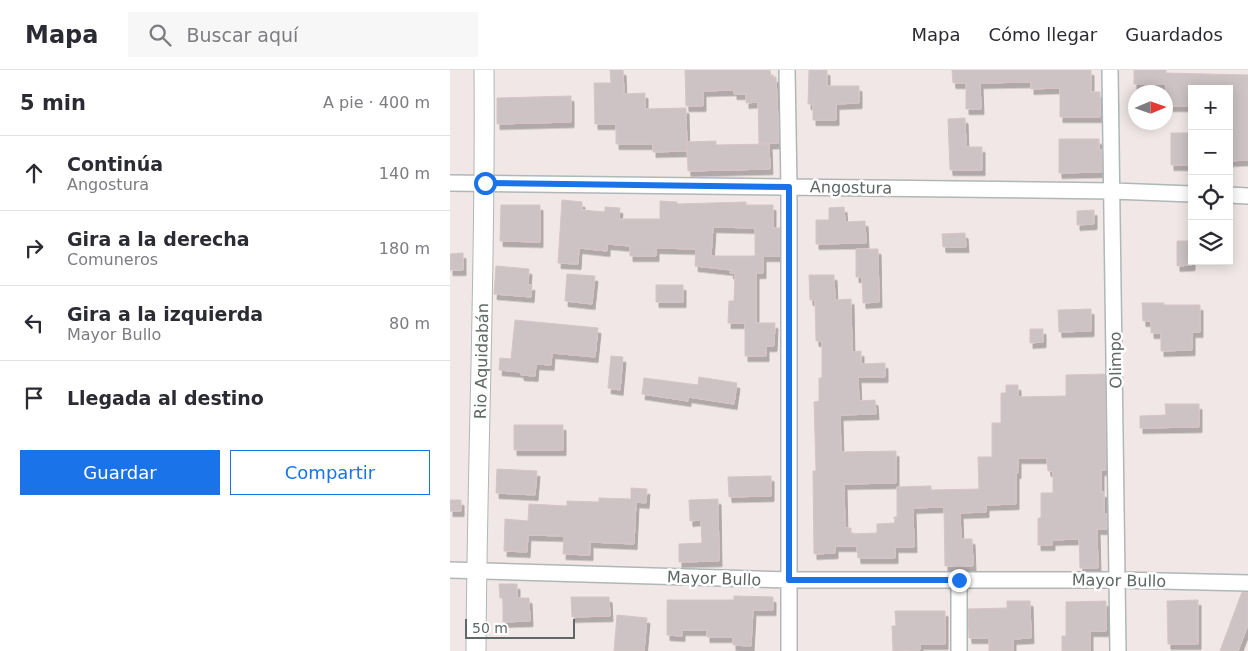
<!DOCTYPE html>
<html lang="es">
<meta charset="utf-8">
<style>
:root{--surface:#fff;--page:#f7f7f7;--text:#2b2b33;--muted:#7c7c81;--line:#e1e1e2;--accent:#1a73e8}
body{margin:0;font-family:"DejaVu Sans",sans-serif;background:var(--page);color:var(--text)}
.controls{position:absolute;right:15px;top:15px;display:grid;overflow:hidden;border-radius:0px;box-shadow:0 2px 12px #0003}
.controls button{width:45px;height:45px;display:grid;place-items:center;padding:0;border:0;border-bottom:1px solid var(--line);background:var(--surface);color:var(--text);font:25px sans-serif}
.compass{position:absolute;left:678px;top:15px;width:45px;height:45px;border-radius:50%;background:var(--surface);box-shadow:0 2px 12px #0003;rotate:88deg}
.scale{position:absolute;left:15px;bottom:12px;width:110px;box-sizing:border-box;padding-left:5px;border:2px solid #5e6866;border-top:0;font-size:14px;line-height:18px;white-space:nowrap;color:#5e6866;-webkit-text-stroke:4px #fff;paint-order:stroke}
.stop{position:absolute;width:15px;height:15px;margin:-11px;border:4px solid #1a73e8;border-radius:50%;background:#fff}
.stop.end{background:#1a73e8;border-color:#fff;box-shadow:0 1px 5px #0008}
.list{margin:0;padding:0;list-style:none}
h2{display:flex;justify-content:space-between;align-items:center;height:65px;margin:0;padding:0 20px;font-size:21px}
h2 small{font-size:16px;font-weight:400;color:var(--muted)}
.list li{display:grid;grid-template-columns:32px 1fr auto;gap:15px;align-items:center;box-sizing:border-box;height:75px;padding:0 20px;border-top:1px solid var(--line)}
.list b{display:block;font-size:19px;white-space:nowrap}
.list p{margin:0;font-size:16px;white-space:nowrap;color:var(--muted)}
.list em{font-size:16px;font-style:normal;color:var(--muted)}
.actions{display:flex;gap:10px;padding:15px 20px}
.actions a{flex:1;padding:11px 0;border:1px solid var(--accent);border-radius:0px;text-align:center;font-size:18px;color:var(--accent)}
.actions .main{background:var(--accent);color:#fff}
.icon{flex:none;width:28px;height:28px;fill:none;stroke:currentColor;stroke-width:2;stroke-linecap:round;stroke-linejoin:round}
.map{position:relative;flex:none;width:798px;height:581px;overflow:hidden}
header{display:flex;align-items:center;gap:30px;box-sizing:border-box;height:70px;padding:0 25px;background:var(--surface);border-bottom:1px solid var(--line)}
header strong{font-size:24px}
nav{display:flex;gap:28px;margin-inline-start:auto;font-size:18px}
.search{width:350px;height:45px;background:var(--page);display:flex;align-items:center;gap:12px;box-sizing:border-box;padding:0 18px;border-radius:0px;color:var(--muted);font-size:19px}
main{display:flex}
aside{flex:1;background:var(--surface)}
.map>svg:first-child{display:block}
.building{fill:#cdc3c4;stroke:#d7c4c6;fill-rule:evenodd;filter:url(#shadow)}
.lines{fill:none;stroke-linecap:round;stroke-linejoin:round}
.minor-casing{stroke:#afb7b7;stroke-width:18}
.tertiary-casing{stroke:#afb7b7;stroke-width:21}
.minor{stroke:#fff;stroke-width:15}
.tertiary{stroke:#fff;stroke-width:19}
.route{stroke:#1a73e8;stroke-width:6}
.labels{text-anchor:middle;stroke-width:5;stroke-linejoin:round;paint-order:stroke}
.street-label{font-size:16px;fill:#5e6866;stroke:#fff}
</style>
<header>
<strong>Mapa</strong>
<div class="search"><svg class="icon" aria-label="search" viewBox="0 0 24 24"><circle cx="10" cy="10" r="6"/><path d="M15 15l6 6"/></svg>Buscar aquí</div>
<nav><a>Mapa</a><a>Cómo llegar</a><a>Guardados</a></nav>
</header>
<main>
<aside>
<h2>5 min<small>A pie · 400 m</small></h2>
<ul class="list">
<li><svg class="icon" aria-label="ahead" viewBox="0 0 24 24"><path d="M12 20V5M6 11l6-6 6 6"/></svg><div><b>Continúa</b><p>Angostura</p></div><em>140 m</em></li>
<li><svg class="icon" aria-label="right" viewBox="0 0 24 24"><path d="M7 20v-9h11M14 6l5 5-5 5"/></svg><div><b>Gira a la derecha</b><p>Comuneros</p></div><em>180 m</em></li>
<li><svg class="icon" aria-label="left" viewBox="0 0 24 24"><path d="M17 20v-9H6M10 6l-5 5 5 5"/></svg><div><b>Gira a la izquierda</b><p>Mayor Bullo</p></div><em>80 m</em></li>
<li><svg class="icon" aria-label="arrive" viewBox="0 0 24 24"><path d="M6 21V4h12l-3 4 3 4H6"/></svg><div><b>Llegada al destino</b></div></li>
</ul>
<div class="actions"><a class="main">Guardar</a><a>Compartir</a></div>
</aside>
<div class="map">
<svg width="798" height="581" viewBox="0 0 798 581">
<defs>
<filter id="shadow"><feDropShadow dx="3" dy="5.5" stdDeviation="0" flood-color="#0004"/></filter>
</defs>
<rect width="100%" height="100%" fill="#f1e7e7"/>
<path class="building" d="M160,0H173L174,24L195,23V39L236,38L237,81L203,82V74H166V54H145L144,13H161Z
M235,0H320L321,7H326L329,73L309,74L308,32L296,33V24H284V20L253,21V36H236Z
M359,0H377V16H409V33L386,34V50H363V34H358Z
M502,0H641V22H650V47H610V18L581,19V12L530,13L531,39H516V13H503Z
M684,0H716V3L798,5V90L779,91V19H742V36H716V14H684Z
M121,26V52L47,54V28Z
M515,48L516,77H532V100H500L498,49Z
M721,63H742V95H721Z
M609,69H649V80H652V102L609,103Z
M266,71V75L319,74L320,99L238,101L237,72Z
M112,130L132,132V140L155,142V137L170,138L169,149H210V131L227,132V134L296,132V135H323V158H330V186H313V203H306V253H325L324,276H316V286H295V253H278L279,231H284L285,203H280L281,200L245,196L246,179L206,178V186H180V176L157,174V181L129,178L128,194L108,193ZM263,157L305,158V186H261Z
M51,135H90V172L50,171Z
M394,137L395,152L415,151L416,173L366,174V150H379V138Z
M644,140V154L627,155V141Z
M515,163L516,177H493L492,164Z
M727,171H742V195L727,196Z
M406,179H428L429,232L413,233L412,207H406Z
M13,183V200H0V184Z
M46,196L79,199L78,215H82L81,227L44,224Z
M117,204L145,206L142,234L115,231Z
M359,205H384L385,230L401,229L402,282L411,281V294L435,293V307H408L409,331L425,330L426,344L390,345L391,382L446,381V413L394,414L395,458H401V464L427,463V454L445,453L444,447H447V417L481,416V420L529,419L528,387H542V353H551V323H556V315H568V327L616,326V305L655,304L656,400H651V422H654V444H657V459H647L648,498H630L629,469L602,470V475H588V448H591V423H603V401H598L597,388H568V403H566V434L536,435V442L510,443L511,469H522L523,496H495L494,437L463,438L464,477H445V488H408L407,476H385V483L364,484L363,401H366L364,332L369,331V308H372V271H366L365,230H360Z
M206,215H233V232H206Z
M692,233H714V235H750V262H742V280L711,281V263H701V251H693Z
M641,239V261L609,262L608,240Z
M65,250L148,258L145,287L102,283L101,295L86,294L85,306L71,305V302L49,300L50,288L61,289Z
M580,259H593V272L580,273Z
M161,286L173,287L170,320L158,318Z
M249,307L287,313L284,334L238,327V331L192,324L194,308L248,315Z
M715,334H749V357L690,358V346L716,345Z
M64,355H113V380H64Z
M47,399L87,401L85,425L46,423Z
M321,406V426L279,427L278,407Z
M181,418L197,419L196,433L186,432L184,474L140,472V485L113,484L114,466L78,465L77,482L54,481L55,449L78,451L79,434L117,436V431L149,432V428L181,429Z
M268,429L269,491L229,492V474L252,473L251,450L240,451L239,430Z
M0,430H11V441H0Z
M49,514H67V528H79L80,551L53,552V528H50Z
M792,522H798V555L788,581H770Z
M284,526L323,527V540H303L301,576L283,575V567H257V560H232V566L217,565V530H284Z
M121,527H159L160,546L122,547Z
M748,530V574H718L717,531Z
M557,531H580L581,568L563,569V581H539V568H519L518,539L557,538Z
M656,531V561H640V581H612V566H616V532Z
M445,541H495V574H470V580L443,581L442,556H446Z
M167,545L197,548L194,581H164Z"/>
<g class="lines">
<g class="minor-casing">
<path id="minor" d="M337,0L339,117V581
M660,0L668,581
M0,113L663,121L742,124
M779,125L798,126
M0,500L339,510H668L798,513
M509,510V581"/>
</g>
<g class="tertiary-casing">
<g id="tertiary">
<path id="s1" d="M26,581C27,387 36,194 34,0"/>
</g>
</g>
<use href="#minor" class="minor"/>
<use href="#tertiary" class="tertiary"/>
</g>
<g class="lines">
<path class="route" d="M35,113L339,117V510H509"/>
</g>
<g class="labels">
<g class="street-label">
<text transform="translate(401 117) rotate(1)" y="6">Angostura</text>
<text transform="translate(665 290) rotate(-91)" y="6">Olimpo</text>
<text dy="6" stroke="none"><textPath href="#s1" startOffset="290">Rio Aquidabán</textPath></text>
<text transform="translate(264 508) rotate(2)" y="6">Mayor Bullo</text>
<text transform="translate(669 510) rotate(1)" y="6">Mayor Bullo</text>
</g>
</g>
</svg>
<div class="controls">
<button>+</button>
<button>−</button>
<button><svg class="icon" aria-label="locate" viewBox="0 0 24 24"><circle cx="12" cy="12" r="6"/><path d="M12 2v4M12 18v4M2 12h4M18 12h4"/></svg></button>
<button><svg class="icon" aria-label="layers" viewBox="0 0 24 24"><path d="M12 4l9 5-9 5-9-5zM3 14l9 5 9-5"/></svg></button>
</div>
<svg class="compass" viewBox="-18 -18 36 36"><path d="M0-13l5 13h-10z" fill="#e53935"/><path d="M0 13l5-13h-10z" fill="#7c7c81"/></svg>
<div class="scale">50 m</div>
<div class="stop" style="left:35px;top:113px"></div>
<div class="stop end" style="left:509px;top:510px"></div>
</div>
</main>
